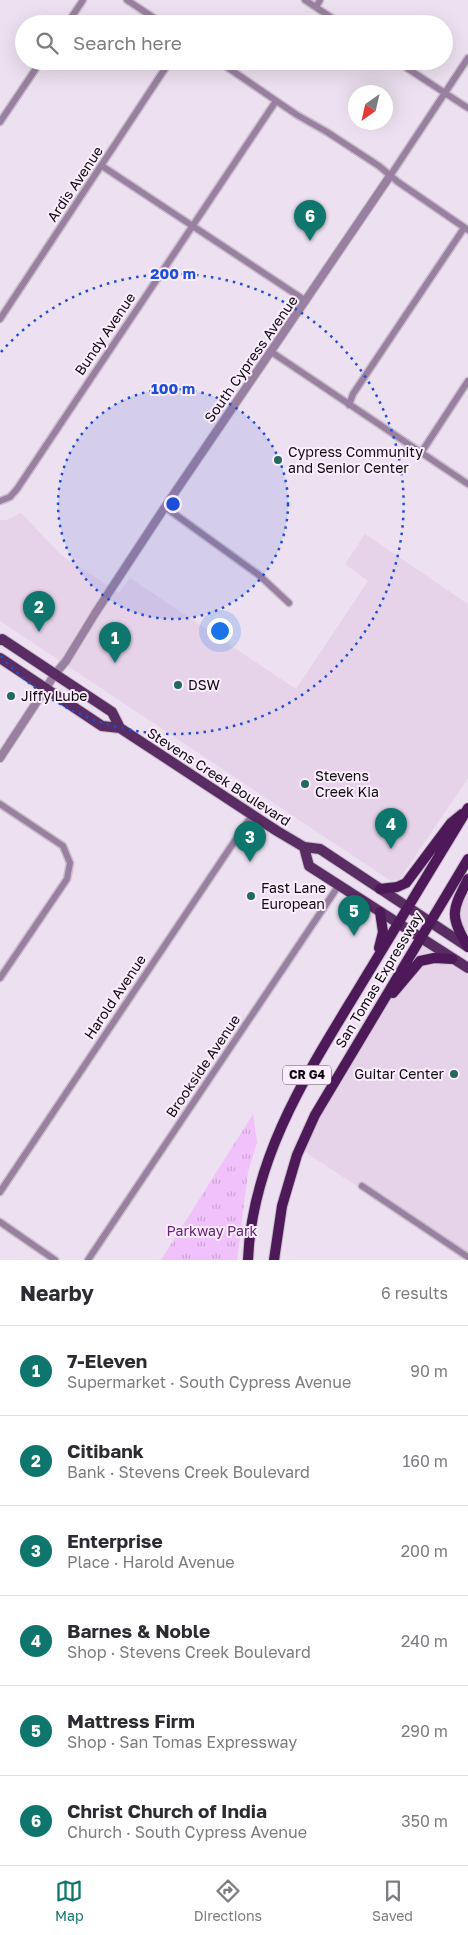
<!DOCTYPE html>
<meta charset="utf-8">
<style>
:root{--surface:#fff;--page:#f2f2f3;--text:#2b2b33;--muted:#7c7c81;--line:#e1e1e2;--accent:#0f766e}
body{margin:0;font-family:"Golos Text",sans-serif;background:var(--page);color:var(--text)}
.compass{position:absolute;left:348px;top:85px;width:45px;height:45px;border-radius:50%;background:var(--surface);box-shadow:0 5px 20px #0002;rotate:214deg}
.you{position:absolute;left:219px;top:630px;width:18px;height:18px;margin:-12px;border:4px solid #fff;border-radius:50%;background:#1a73e8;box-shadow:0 0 0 8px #1a73e833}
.badge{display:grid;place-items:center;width:32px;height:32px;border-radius:50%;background:var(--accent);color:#fff;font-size:16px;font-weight:700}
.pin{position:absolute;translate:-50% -41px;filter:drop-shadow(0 1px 2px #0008)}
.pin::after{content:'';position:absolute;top:26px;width:18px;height:15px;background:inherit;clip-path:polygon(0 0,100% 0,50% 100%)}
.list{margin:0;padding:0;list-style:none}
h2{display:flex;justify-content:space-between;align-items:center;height:65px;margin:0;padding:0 20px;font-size:21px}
h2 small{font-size:16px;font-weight:400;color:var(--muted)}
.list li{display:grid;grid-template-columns:32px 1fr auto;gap:15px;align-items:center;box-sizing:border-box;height:90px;padding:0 20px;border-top:1px solid var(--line)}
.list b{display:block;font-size:19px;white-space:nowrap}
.list p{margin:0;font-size:16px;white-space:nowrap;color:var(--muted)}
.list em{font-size:16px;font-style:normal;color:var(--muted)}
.icon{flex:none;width:28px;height:28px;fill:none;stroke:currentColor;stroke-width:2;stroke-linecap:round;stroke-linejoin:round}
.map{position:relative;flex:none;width:468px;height:1260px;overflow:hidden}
.search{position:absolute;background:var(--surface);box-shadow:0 5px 20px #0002;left:15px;right:15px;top:15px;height:55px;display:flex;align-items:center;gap:12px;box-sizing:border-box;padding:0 18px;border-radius:28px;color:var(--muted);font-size:19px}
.sheet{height:605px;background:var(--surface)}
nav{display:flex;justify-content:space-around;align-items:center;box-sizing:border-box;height:70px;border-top:1px solid var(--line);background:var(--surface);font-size:14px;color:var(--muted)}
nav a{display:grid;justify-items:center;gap:2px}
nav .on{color:var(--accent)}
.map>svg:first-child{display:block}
.built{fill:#e6d3ea}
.park{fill:url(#park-tufts)}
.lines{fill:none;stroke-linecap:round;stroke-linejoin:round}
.minor-casing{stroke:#c9becc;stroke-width:9}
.tertiary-casing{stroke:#c9becc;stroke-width:10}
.primary-casing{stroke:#c9becc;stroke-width:12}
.trunk-casing{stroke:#c9becc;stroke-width:12}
.minor{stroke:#9a80a0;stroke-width:6}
.tertiary{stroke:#9a80a0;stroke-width:8}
.primary{stroke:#5a2c64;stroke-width:10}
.trunk{stroke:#4e1959;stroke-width:10}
.ring{fill:none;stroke:#1d4ed8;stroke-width:2.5;stroke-dasharray:2.5 5}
.poi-dot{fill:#23695d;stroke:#fbedfd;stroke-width:2}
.labels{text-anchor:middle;stroke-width:4;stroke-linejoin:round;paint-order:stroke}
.shield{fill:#fbedfd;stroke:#564f57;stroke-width:1}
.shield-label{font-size:12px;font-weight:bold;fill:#0f0b10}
.street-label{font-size:14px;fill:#0f0b10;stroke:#fbedfd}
.poi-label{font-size:14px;fill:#0f0b10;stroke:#fbedfd;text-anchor:start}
.park-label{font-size:14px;fill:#6b207a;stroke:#fbedfd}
.centre{fill:#1d4ed8;stroke:#fbedfd;stroke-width:2.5}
.ring-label{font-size:15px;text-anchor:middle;font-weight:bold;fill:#1d4ed8;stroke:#fbedfd;stroke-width:4;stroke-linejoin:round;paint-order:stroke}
</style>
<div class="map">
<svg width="468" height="1260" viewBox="0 0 468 1260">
<defs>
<pattern id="park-tufts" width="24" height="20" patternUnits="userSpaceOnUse" patternTransform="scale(1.25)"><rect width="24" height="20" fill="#f0c1fa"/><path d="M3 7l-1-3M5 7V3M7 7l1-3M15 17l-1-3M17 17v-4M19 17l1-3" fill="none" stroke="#cda4d5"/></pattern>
</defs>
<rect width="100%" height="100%" fill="#ede0f0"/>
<path class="built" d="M21,513L61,555L119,593L130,578L296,689L368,581L345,564L365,534L468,604V778L400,879L391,881L0,621V520H6Z
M468,889V932L448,919Z
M421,941L468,974V1259L299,1148Z"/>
<path class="park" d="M253,1114L257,1142L248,1172L237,1260H161Z"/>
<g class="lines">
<g class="minor-casing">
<path id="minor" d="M127,0L163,24
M305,0L341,24
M316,7L320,0
M67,24L83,0
M218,61L297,115L327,132L379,166L398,182L468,230
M396,61L468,108
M0,122L41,61
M102,166L306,301
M390,176L468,58
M0,319L170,61
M270,351L468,484
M349,405L353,394L464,228
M421,453L468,381
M0,501L10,497L17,489L276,101
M165,507L259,575L289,603
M0,804L63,846L70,863L67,879L0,978
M362,1186L468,1257
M0,1192L252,815
M0,1222L55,1260
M88,1260L339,885"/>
</g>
<g class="tertiary-casing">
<path id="tertiary" d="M0,758L55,674L66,661L96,612L165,507L390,176"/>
</g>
<g class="primary-casing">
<path id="primary" d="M0,640L2,639L112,712L120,728L277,831L304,847L320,849L468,947
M0,658L102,726L120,728
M304,847L309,866L468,968"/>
</g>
<g class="trunk-casing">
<path id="trunk" d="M380,889L397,887L406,883L451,823L462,814
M468,947C449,915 452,911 468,879
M379,948L383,932L380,912
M393,993L420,961L434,958L452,959
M248,1260C252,1156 310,1069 362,983C397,925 433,866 468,808
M274,1260L282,1206L297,1155L315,1115L468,859"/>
</g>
<use href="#minor" class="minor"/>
<use href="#tertiary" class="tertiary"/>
<use href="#primary" class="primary"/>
<use href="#trunk" class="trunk"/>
</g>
<circle cx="173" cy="504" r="115" fill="#1d4ed8" fill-opacity=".12"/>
<g class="ring">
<circle cx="173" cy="504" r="115"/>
<path d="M1 352A230 230 0 1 1 1 656"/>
</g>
<g class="poi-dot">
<circle cx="278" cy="460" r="5"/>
<circle cx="178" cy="685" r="5"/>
<circle cx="11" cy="696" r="5"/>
<circle cx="305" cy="784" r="5"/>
<circle cx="251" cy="896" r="5"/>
<circle cx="454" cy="1074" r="5"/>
</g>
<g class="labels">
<rect class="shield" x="283" y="1065.5" width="48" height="19" rx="4"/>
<g class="shield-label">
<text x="307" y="1079">CR G4</text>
</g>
<g class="street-label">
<text transform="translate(75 184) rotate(-56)" y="5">Ardis Avenue</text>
<text transform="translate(105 334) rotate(-56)" y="5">Bundy Avenue</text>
<text transform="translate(251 359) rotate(-55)" y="5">South Cypress Avenue</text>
<text transform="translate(219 777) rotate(33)" y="5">Stevens Creek Boulevard</text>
<text transform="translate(379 980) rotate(-59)" y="5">San Tomas Expressway</text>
<text transform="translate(115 997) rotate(-56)" y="5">Harold Avenue</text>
<text transform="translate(203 1066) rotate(-56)" y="5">Brookside Avenue</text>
</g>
<g class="poi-label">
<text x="288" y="457">Cypress Community<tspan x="288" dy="16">and Senior Center</tspan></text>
<text x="188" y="690">DSW</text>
<text x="21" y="701">Jiffy Lube</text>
<text x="315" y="781">Stevens<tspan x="315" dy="16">Creek Kia</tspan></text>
<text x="261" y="893">Fast Lane<tspan x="261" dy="16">European</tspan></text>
<text x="444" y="1079" text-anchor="end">Guitar Center</text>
</g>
<g class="park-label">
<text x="212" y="1236">Parkway Park</text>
</g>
</g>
<circle cx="173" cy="504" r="8" class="centre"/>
<g class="ring-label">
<text x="173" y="279">200 m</text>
<text x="173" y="394">100 m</text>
</g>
</svg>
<svg class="compass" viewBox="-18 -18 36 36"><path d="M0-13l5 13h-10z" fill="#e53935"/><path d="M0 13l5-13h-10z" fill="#7c7c81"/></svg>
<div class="you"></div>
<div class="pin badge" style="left:115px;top:663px">1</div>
<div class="pin badge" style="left:39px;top:632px">2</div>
<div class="pin badge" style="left:250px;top:862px">3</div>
<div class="pin badge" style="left:391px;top:849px">4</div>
<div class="pin badge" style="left:354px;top:936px">5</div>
<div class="pin badge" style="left:310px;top:241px">6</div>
<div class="search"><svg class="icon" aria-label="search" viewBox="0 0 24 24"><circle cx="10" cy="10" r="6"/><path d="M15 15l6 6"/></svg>Search here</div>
</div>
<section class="sheet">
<h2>Nearby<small>6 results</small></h2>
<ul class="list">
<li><span class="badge">1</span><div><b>7-Eleven</b><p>Supermarket · South Cypress Avenue</p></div><em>90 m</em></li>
<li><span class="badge">2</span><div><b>Citibank</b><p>Bank · Stevens Creek Boulevard</p></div><em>160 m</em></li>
<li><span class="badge">3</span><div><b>Enterprise</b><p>Place · Harold Avenue</p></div><em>200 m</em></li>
<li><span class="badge">4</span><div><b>Barnes &amp; Noble</b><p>Shop · Stevens Creek Boulevard</p></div><em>240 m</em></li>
<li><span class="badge">5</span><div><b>Mattress Firm</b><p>Shop · San Tomas Expressway</p></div><em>290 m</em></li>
<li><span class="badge">6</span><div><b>Christ Church of India</b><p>Church · South Cypress Avenue</p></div><em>350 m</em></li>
</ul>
</section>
<nav>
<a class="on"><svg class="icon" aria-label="map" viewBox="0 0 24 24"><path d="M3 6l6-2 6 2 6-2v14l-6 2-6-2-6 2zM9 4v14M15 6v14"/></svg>Map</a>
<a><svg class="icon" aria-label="directions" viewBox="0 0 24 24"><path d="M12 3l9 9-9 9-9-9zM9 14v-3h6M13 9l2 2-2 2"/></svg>Directions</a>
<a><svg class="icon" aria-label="saved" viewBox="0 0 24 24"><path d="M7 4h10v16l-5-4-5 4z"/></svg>Saved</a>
</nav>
